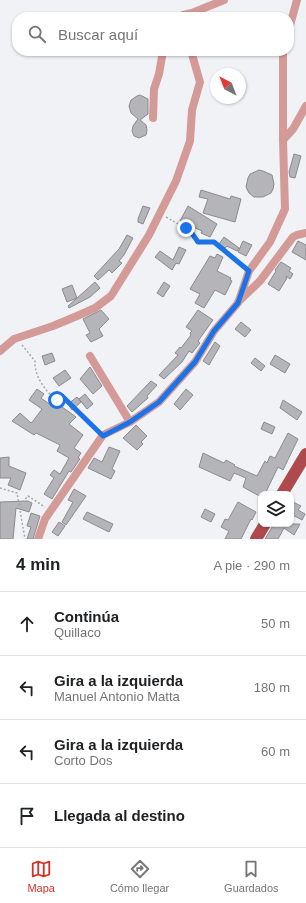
<!DOCTYPE html>
<html lang="es">
<meta charset="utf-8">
<style>
:root{--surface:#fff;--page:#f6f6f6;--text:#202124;--muted:#757577;--line:#e0e0e0;--accent:#d93025}
body{margin:0;font-family:Arial,sans-serif;background:var(--page);color:var(--text)}
.controls{position:absolute;right:12px;bottom:12px;display:grid;overflow:hidden;border-radius:8px;box-shadow:0 1px 3px #0004}
.controls button{width:36px;height:36px;display:grid;place-items:center;padding:0;border:0;border-bottom:1px solid var(--line);background:var(--surface);color:var(--text);font:20px sans-serif}
.compass{position:absolute;left:210px;top:68px;width:36px;height:36px;border-radius:50%;background:var(--surface);box-shadow:0 1px 3px #0004;rotate:318deg}
.stop{position:absolute;width:12px;height:12px;margin:-9px;border:3px solid #1a73e8;border-radius:50%;background:#fff}
.stop.end{background:#1a73e8;border-color:#fff;box-shadow:0 1px 4px #0008}
.list{margin:0;padding:0;list-style:none}
h2{display:flex;justify-content:space-between;align-items:center;height:52px;margin:0;padding:0 16px;font-size:17px}
h2 small{font-size:13px;font-weight:400;color:var(--muted)}
.list li{display:grid;grid-template-columns:26px 1fr auto;gap:12px;align-items:center;box-sizing:border-box;height:64px;padding:0 16px;border-top:1px solid var(--line)}
.list b{display:block;font-size:15px;white-space:nowrap}
.list p{margin:0;font-size:13px;white-space:nowrap;color:var(--muted)}
.list em{font-size:13px;font-style:normal;color:var(--muted)}
.icon{flex:none;width:22px;height:22px;fill:none;stroke:currentColor;stroke-width:2;stroke-linecap:round;stroke-linejoin:round}
.map{position:relative;flex:none;width:306px;height:539px;overflow:hidden}
.search{position:absolute;background:var(--surface);box-shadow:0 1px 3px #0004;left:12px;right:12px;top:12px;height:44px;display:flex;align-items:center;gap:10px;box-sizing:border-box;padding:0 14px;border-radius:16px;color:var(--muted);font-size:15px}
.sheet{height:308px;background:var(--surface)}
nav{display:flex;justify-content:space-around;align-items:center;box-sizing:border-box;height:56px;border-top:1px solid var(--line);background:var(--surface);font-size:11px;color:var(--muted)}
nav a{display:grid;justify-items:center;gap:2px}
nav .on{color:var(--accent)}
.map>svg:first-child{display:block}
.building{fill:#b4b4b9;stroke:#8b8b8f}
.lines{fill:none;stroke-linecap:round;stroke-linejoin:round}
.path{stroke:#a8a9ac;stroke-width:1.5;stroke-dasharray:2 2;stroke-linecap:butt}
.minor{stroke:#d39a97;stroke-width:8}
.primary{stroke:#af4a4c;stroke-width:12}
.route{stroke:#1a73e8;stroke-width:5}
</style>
<div class="map">
<svg width="306" height="539" viewBox="0 0 306 539">
<rect width="100%" height="100%" fill="#f1f2f6"/>
<path class="building" d="M140,95L148,99V114L140,120L146,125L147,130L146,135L139,138L134,136L132,131L133,126L138,119L131,113L129,106L131,100L137,96Z
M294,154L301,156L295,178L290,177L289,172Z
M259,170L263,171L272,175L274,184L273,189L271,193L263,197H254L249,193L246,187L248,178L250,174Z
M201,190L230,199L231,196L241,199L235,222L203,213L208,199L199,197Z
M143,206L150,208L143,224L138,222V219Z
M188,206L217,224L210,237L201,233L202,231L180,221Z
M127,235L133,238L124,255L119,261L122,263L112,273L109,270L98,280L94,276L119,249Z
M224,237L239,248L237,251L227,246L225,248L219,244Z
M243,241L252,245L246,256L238,252Z
M298,241L306,245V260L292,252Z
M179,247L186,250L179,264L176,263L172,270L155,257L160,251L173,260Z
M217,254L223,257L217,271L231,278L230,280L232,281L225,295L215,290L204,308L195,303L200,294L190,289L210,256L215,258Z
M281,262L291,268L289,271L293,274L290,279L286,276L287,278L279,291L268,284L276,271L275,270Z
M95,282L100,288L90,297L69,308L68,306Z
M164,282L170,286L163,297L157,293Z
M72,285L77,298L67,302L62,289Z
M101,310L109,319L99,329L103,336L91,342L86,335L90,333L83,319Z
M198,310L213,320L198,341L200,343L192,353L189,351L182,362L164,379L159,375L178,355L175,353L180,347L181,348L191,335L190,333L192,331L186,327Z
M241,322L251,330L245,337L235,329Z
M215,342L220,346L209,365L203,361Z
M52,353L55,361L45,365L42,356Z
M275,355L290,364L285,373L270,364Z
M255,358L265,366L261,371L251,363Z
M90,367L102,386L93,394L80,379Z
M65,370L71,378L59,386L53,378Z
M151,381L157,385L147,396L148,398L132,412L127,406Z
M37,389L44,394L41,398L55,408L58,404L76,417L69,424L83,435L74,448L81,453L78,458L80,459L71,472L69,471L52,499L44,494L54,478L50,475L54,470L60,474L69,458L57,451L60,445L36,433L34,435L12,421L20,413L31,423L33,421L42,409L29,400Z
M186,389L193,395L180,410L174,404Z
M85,394L93,404L87,409L79,399Z
M77,397L81,402L72,410L68,404Z
M283,400L302,412L297,420L280,408Z
M264,422L275,427L272,434L261,429Z
M136,425L147,436L141,442L143,444L137,450L123,438Z
M288,433L298,439L283,470L278,467L265,494H261V497L243,487L246,478L234,473L230,481L199,467L203,453L224,463L226,460L235,465L234,466L257,476L265,461L267,463L270,456L275,458Z
M109,447L120,451L112,469L115,471L111,479L88,468L94,458L102,462Z
M9,457V466L26,473L20,490L8,485L11,478H0V458Z
M74,489L86,496L66,525L62,522L73,502L68,500Z
M28,501L32,503L29,512L16,508L13,539H0V502Z
M291,501L301,506L298,510L305,514L302,520L291,514Z
M238,502L256,512L252,520L251,519L241,539H225L229,531L221,527L225,519L228,520Z
M205,509L215,514L211,522L201,517Z
M87,512L113,524L109,532L83,519Z
M31,513L40,516L33,539H27L31,527L27,526Z
M59,522L65,526L58,536L52,532Z
M274,524H300L294,535L284,528L278,539H265Z"/>
<g class="lines">
<path class="path" d="M166,217C180,225 189,229 198,242H214L242,266
M22,345L35,361C34,375 45,392 57,400L62,396L97,429
M0,488L17,493L25,539
M20,505L28,496L45,507"/>
<path class="minor" d="M179,17L183,15L192,13
M189,17L192,13L224,0
M289,29L297,0
M153,118L154,89L159,74L163,51
M283,140L293,129L306,106
M238,302L260,281L293,237L297,235L306,233
M0,351L14,339L53,326L77,316L95,308L111,296L149,235L176,181L190,141L192,110L200,82L191,51
M90,356L130,422
M38,539L45,519L103,435L130,422L159,402L195,362L214,331L238,303L249,271L270,242L285,209L283,140V51"/>
<path class="primary" d="M282,494L306,454
M256,539L265,524"/>
</g>
<g class="lines">
<path class="route" d="M57,400L62,396L103,436L130,422L159,402L195,362L214,331L238,303L249,271L214,242H198L191,232L186,228"/>
</g>
</svg>
<div class="controls">
<button><svg class="icon" aria-label="layers" viewBox="0 0 24 24"><path d="M12 4l9 5-9 5-9-5zM3 14l9 5 9-5"/></svg></button>
</div>
<svg class="compass" viewBox="-18 -18 36 36"><path d="M0-13l5 13h-10z" fill="#e53935"/><path d="M0 13l5-13h-10z" fill="#757577"/></svg>
<div class="stop" style="left:57px;top:400px"></div>
<div class="stop end" style="left:186px;top:228px"></div>
<div class="search"><svg class="icon" aria-label="search" viewBox="0 0 24 24"><circle cx="10" cy="10" r="6"/><path d="M15 15l6 6"/></svg>Buscar aquí</div>
</div>
<section class="sheet">
<h2>4 min<small>A pie · 290 m</small></h2>
<ul class="list">
<li><svg class="icon" aria-label="ahead" viewBox="0 0 24 24"><path d="M12 20V5M6 11l6-6 6 6"/></svg><div><b>Continúa</b><p>Quillaco</p></div><em>50 m</em></li>
<li><svg class="icon" aria-label="left" viewBox="0 0 24 24"><path d="M17 20v-9H6M10 6l-5 5 5 5"/></svg><div><b>Gira a la izquierda</b><p>Manuel Antonio Matta</p></div><em>180 m</em></li>
<li><svg class="icon" aria-label="left" viewBox="0 0 24 24"><path d="M17 20v-9H6M10 6l-5 5 5 5"/></svg><div><b>Gira a la izquierda</b><p>Corto Dos</p></div><em>60 m</em></li>
<li><svg class="icon" aria-label="arrive" viewBox="0 0 24 24"><path d="M6 21V4h12l-3 4 3 4H6"/></svg><div><b>Llegada al destino</b></div></li>
</ul>
</section>
<nav>
<a class="on"><svg class="icon" aria-label="map" viewBox="0 0 24 24"><path d="M3 6l6-2 6 2 6-2v14l-6 2-6-2-6 2zM9 4v14M15 6v14"/></svg>Mapa</a>
<a><svg class="icon" aria-label="directions" viewBox="0 0 24 24"><path d="M12 3l9 9-9 9-9-9zM9 14v-3h6M13 9l2 2-2 2"/></svg>Cómo llegar</a>
<a><svg class="icon" aria-label="saved" viewBox="0 0 24 24"><path d="M7 4h10v16l-5-4-5 4z"/></svg>Guardados</a>
</nav>
